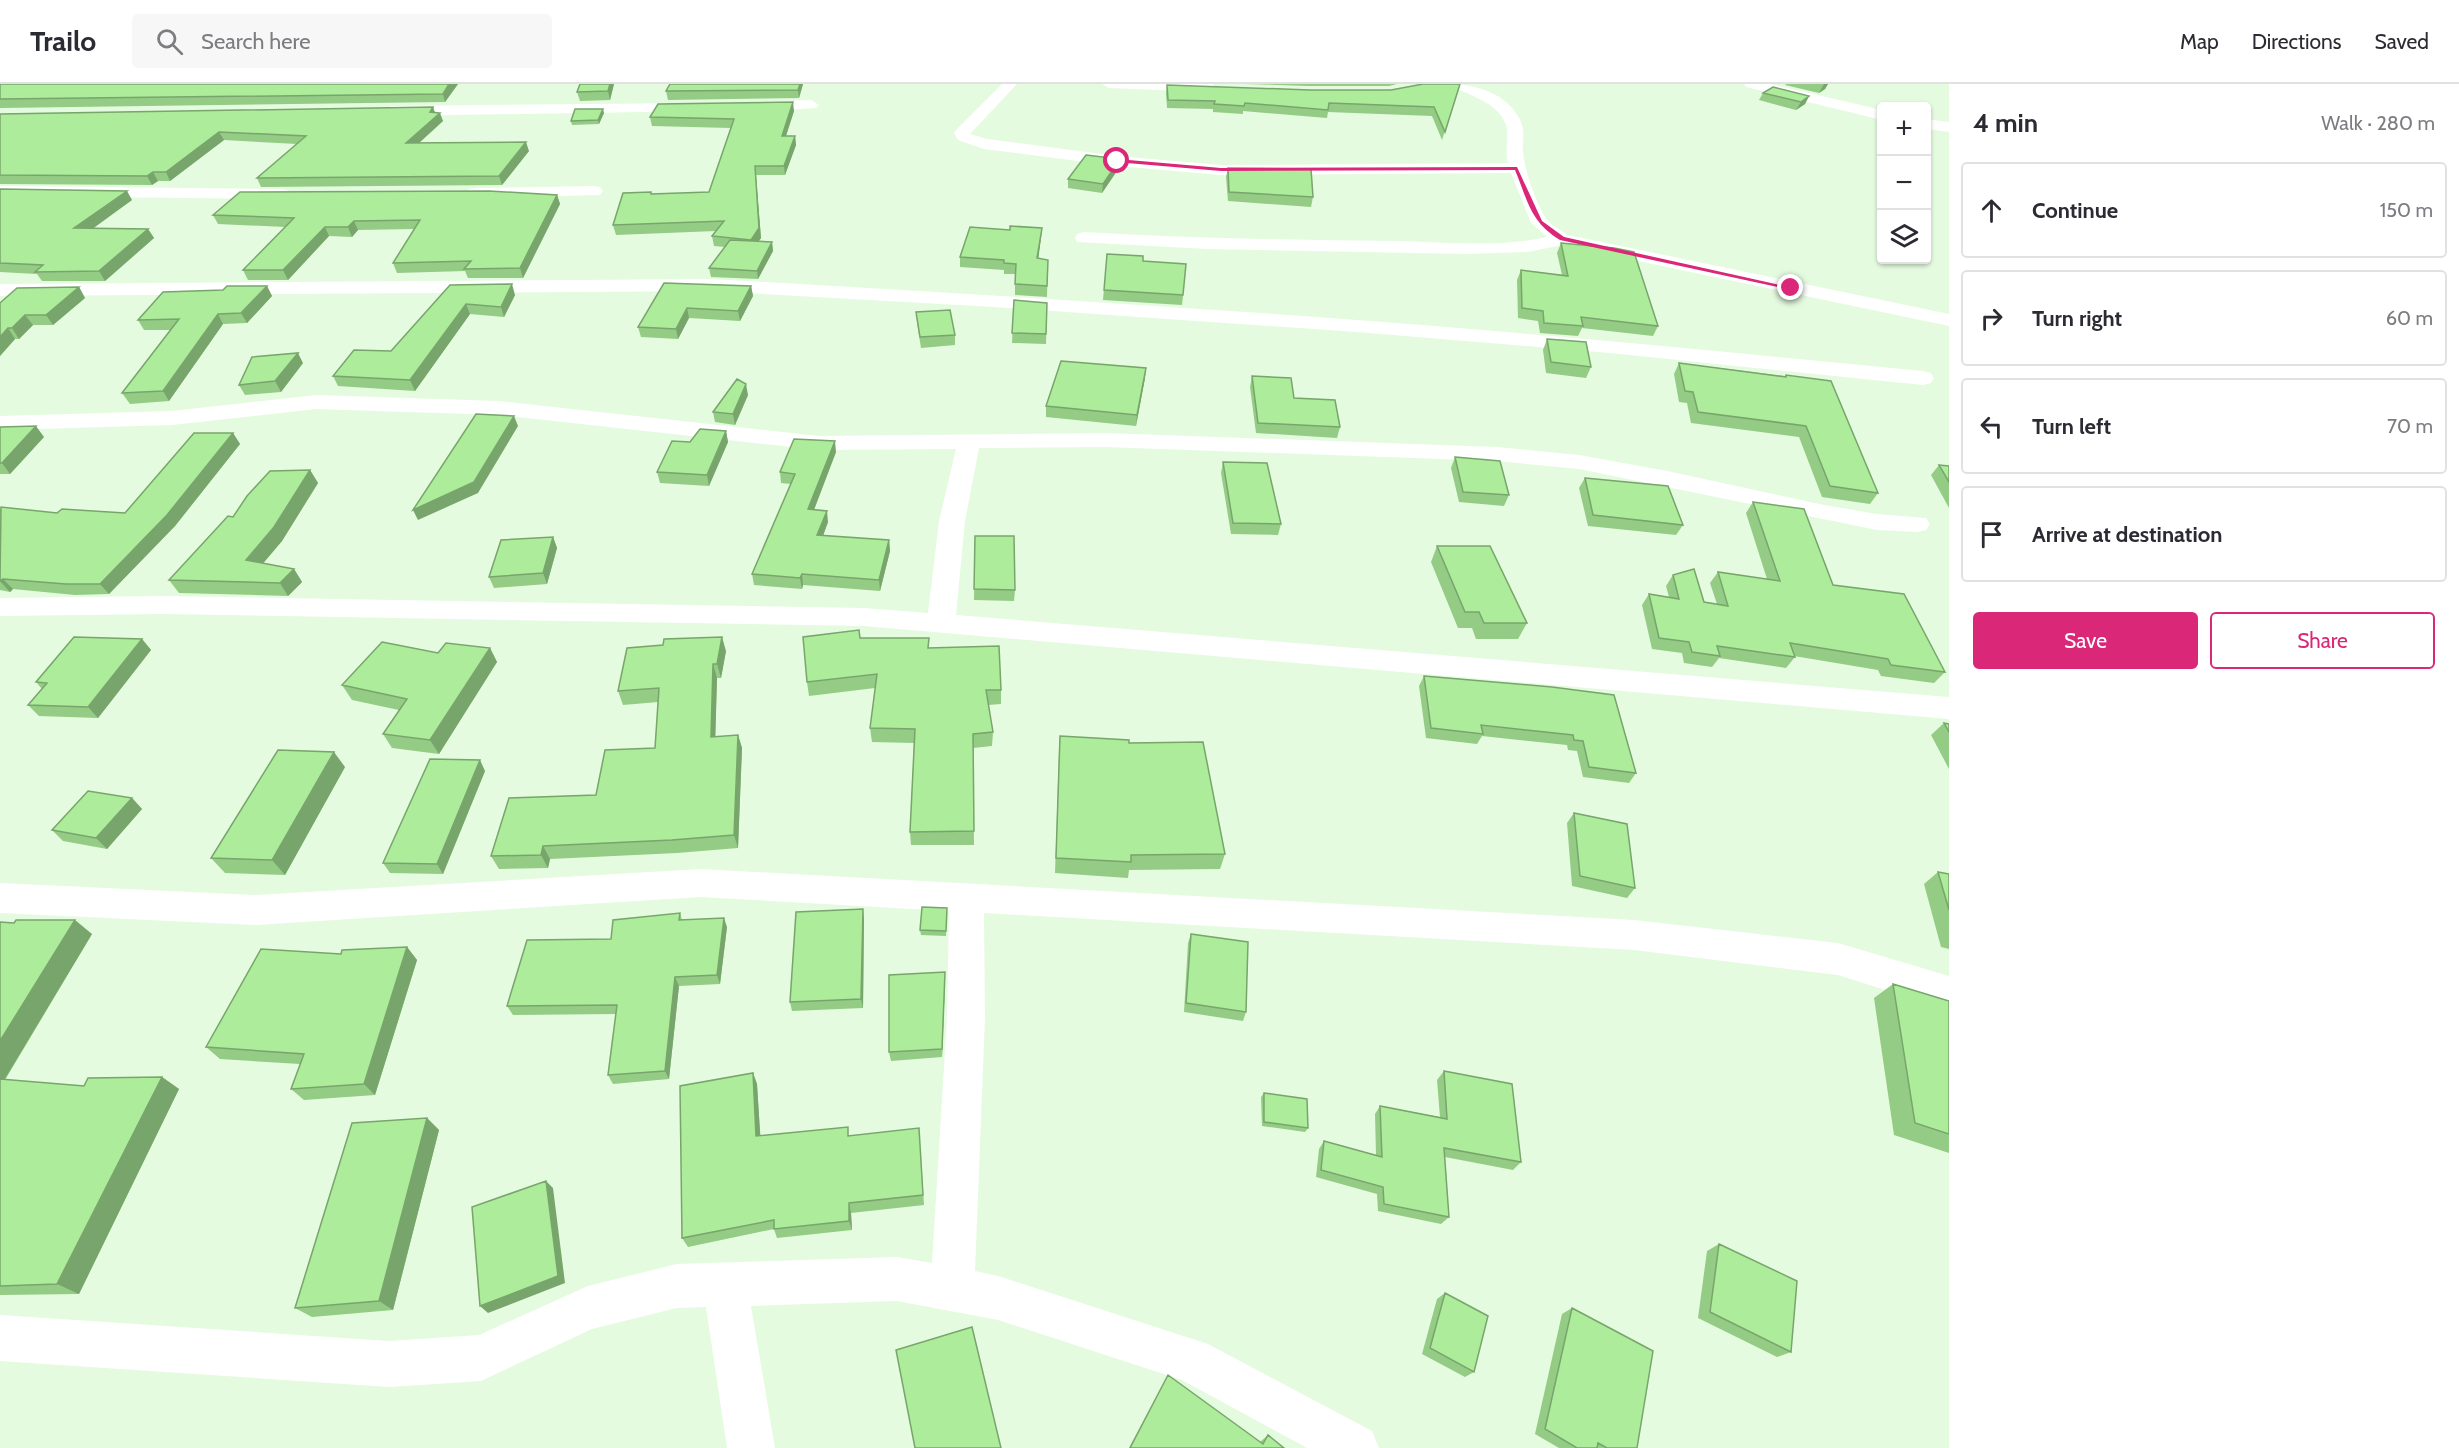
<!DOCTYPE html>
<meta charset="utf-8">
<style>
:root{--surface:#fff;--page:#f7f7f7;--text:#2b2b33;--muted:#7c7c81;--line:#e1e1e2;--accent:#db2777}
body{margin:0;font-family:Cabin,sans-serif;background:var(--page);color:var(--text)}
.controls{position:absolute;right:18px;top:18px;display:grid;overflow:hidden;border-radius:6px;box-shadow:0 2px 4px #0004}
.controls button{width:54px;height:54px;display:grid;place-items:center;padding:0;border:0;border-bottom:2px solid var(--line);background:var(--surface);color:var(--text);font:30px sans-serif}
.stop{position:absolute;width:18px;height:18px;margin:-14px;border:4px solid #db2777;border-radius:50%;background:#fff}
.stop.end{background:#db2777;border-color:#fff;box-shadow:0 2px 6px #0008}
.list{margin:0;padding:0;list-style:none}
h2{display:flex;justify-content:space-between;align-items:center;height:78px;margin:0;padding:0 24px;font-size:26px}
h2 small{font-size:20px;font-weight:400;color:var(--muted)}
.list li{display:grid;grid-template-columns:39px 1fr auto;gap:18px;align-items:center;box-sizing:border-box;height:96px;margin:0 12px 12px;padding:0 12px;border:2px solid var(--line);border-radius:6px}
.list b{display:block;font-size:22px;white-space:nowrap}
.list em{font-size:20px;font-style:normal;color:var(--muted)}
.actions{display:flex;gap:12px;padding:18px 24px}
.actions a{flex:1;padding:14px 0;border:2px solid var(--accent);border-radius:6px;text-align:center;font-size:21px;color:var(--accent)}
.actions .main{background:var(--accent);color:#fff}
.icon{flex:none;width:33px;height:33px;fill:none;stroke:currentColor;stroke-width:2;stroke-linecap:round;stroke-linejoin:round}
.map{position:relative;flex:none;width:1949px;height:1364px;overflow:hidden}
header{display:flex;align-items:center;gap:36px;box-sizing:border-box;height:84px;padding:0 30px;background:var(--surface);border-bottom:2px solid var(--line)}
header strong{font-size:28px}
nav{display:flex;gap:33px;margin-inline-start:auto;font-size:21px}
.search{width:420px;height:54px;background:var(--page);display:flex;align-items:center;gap:15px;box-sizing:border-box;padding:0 21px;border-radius:6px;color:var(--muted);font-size:22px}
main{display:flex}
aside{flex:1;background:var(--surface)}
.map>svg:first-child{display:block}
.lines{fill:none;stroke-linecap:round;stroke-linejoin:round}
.street{fill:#fff;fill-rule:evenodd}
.wall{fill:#94cb85}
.shaded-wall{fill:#78a56c}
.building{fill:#acec9b;stroke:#78a56c;stroke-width:1.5}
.route{fill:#db2777}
</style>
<header>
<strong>Trailo</strong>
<div class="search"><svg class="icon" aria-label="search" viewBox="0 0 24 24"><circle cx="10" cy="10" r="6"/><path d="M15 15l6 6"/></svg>Search here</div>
<nav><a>Map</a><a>Directions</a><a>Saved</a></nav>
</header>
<main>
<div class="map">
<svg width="1949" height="1364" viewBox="0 0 1949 1364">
<rect width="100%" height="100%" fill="#e5fbdf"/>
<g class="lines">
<path class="street" d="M1002,0H1017L970,50L987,55L1117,72L1221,81L1508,79C1505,67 1508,57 1507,45C1503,21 1471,11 1452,3L1450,0C1477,0 1512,11 1522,41C1525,50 1522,59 1523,68C1524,85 1538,126 1549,138C1554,143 1562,147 1568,151L1949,230V242L1562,161L1528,168L1468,170L1207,165L1077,158L1075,154L1077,150L1084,148C1188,154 1292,156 1396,157C1445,158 1498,164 1547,153L1531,139L1511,89L1221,91L1117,82L984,65L958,56L954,49L956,46Z
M1102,0H1212L1217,4L1210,8L1109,4Z
M1744,0H1770L1882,26V36L1746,3Z
M811,16L819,21L816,24L751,28L743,23L751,18Z
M698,19L706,24L703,27L391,32L383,27L391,22Z
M1926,35L1949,38V48L1926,45Z
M0,102L281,105L287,106L290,110L287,114L281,115L0,112Z
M594,102L600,103L603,107L600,111L475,114L469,113L466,109L469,105L475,104Z
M711,195C926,207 1142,220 1357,236C1546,250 1735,269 1923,287L1931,289L1934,294L1931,299L1923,301L1610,269L1357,248L994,223L711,207L0,212V200Z
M316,311L499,317L819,352L1106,349L1497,363L1579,371L1667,387L1824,421L1877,430L1926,434L1930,440L1926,446L1917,448L1877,446L1579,385L1497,377L1106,363L979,364L965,437L956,531L1949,613V635L864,542L164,530L0,532V514L164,512L864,524L928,529L939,437L956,365L819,366L499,331L316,325L172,341L0,346V332L172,327Z
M701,785L1634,836L1838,859L1949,892V926L1838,891L1634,866L984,829L985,934L975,1187L998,1192L1208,1260L1372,1347L1379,1364H1307L1182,1296L998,1236L897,1217L751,1222L775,1364H727L706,1223L677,1224L592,1245L481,1297L389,1303L0,1277V1231L389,1257L479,1251L588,1202L677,1180L897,1173L932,1179L947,934L949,827L701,813L255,841L0,829V799L255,811Z"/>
</g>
<path class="wall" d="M0,0H458L445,18L0,24Z
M614,0L610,16L580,17L577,8Z
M670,0H803L799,14L668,16L666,7Z
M1245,0H1397L1389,2H1308Z
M1460,0L1442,56L1432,32L1328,28L1327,34L1243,27V30L1213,28V25L1167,24L1166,9L1167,1L1310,6H1391Z
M1786,0H1828L1825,5L1819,9L1785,1Z
M1763,9L1809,12L1805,20L1796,26L1759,16Z
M433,23L435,29L443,37L419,59L529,67L502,101L261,103L257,94L297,60L224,56L170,97H158L152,101L0,100V30Z
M794,27L786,52H795L796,61L785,91H756L761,154L758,157L772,158L773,167L758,195L711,193L709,184L725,163L714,162L712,152L716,147L616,151L613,141L652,110L709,108L731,44L652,42L650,33Z
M604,29L599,40L572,41L571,37Z
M1120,75L1119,84L1102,109L1068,104V95Z
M1228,84L1313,113L1311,123L1228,117L1226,93Z
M0,105L132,116L92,144L148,145L154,154L105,197H42L37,190L0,188Z
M557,111L560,120L523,194H468L465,187L397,189L393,179L414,145L358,146L352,153L329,152L288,196H248L243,186L285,143L218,140L213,131Z
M1042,144L1038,175L1048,176L1047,213L1015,211V190H1004V186L960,183V173L1010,146Z
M1561,159L1658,242L1653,252L1582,244L1578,252L1540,249L1538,237L1518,234L1517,196L1521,186L1562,191L1557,169Z
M1107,170L1143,177L1183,211L1182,221L1103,216Z
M664,199L751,202L753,212L740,237L689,234L678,255L641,253L638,243Z
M450,201L515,211L504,233L470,230L415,307L338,302L333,292L391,267Z
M267,202L272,212L247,239L223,240L169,317L130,320L122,309L171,246H144L138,236L223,206Z
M79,203L85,214L53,241H33L19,255H15L0,272V219Z
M1014,216L1047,219L1046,260L1012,259Z
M916,228L955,251V261L921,264L917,239Z
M1547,255L1591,283L1586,294L1546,289L1543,266Z
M303,279L281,308L245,311L239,301Z
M1679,279L1785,292L1786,291L1878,409L1870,420L1822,413L1799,353L1691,339L1687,319L1679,318L1674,290Z
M1252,292L1294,314L1340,343L1337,354L1256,349L1250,303Z
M1145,294L1136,342L1046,333V322Z
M748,311L735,341L715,338L713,328Z
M0,343L44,353L10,390H0Z
M726,347L728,358L709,402L660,399L657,388L690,358Z
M233,349L240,360L175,442L109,510L75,511L13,505L10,508L0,506V424L57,429H125Z
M836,368L814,426L828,438L823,452L889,456L890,467L880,507L803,501L802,505L754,501L752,490L791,400L781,399L780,388Z
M1455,373L1509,411L1504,422L1459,418L1451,384Z
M1223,378L1281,440L1278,451L1231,450L1221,389Z
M1939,381L1949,382V424L1931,391Z
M310,386L318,399L282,457L263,479L294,485L302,498L288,512L179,509L169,496L233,433Z
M1585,394L1683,441L1676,451L1588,442L1579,404Z
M1753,418L1833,501L1945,588L1934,599L1881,592L1878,586L1794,572L1795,573L1786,584L1719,574L1712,583L1684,579L1682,569L1652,565L1642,521L1649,510L1669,513L1666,502L1673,491L1704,518L1717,520L1710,499L1718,488L1767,495L1746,429Z
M975,452L1015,506L1014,517L974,516Z
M553,453L557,464L547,500L494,504L489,493Z
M1437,462L1527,539L1518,555H1476L1472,544H1458L1431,478Z
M860,554L929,564L1001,606V620L988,621L993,648L992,662L973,664L974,761H911L910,748L914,659L872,658L870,644L875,604L809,612L807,598Z
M142,555L151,566L98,634L39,632L28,621L42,605L36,598Z
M490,564L497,578L439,670L392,664L383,650L399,626L352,616L342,601Z
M726,567L721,594H717L715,653L738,651L742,664L738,764L677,769L550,775L548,784L499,785L491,772L596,711L655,664L658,618L623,621L618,607Z
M1424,592L1552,603L1636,689L1629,699L1583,693L1577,667L1568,666L1567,661L1482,652L1477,660L1426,654L1419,602Z
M1944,639L1949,640V685L1931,651Z
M1060,652L1225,770L1220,785L1129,786L1128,794L1055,789L1059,668Z
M345,683L285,791L225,789L211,774Z
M485,687L443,790L390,789L383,779Z
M132,714L142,725L107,765L63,757L52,746Z
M1574,729L1635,804L1627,814L1572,802L1567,739Z
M1938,788L1949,790V865L1941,863L1924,800Z
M947,824L946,852L921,851L920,846Z
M680,829L682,836L727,843L720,900L679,902L669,995L613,1000L608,991L616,930L513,931L507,922L611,855Z
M864,835L863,924L792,927L790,918Z
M0,838L92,850L5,996L84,1002L162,993L179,1005L79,1210L0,1211Z
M1191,850L1246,928L1243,937L1184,928L1188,859Z
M407,863L417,876L375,1011L304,1016L291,1005L300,980L220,975L206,963Z
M945,898L942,973L891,977L889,968Z
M1893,900L1949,917V1069L1894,1051L1874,914Z
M1444,987L1521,1078L1513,1086L1445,1073L1449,1133L1441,1140L1378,1127L1377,1110L1316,1093L1319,1065L1324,1057L1376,1071L1375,1030L1380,1022L1440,1033L1437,996Z
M753,989L757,1000L760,1051L850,1052L919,1044L924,1121L851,1129L852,1146L777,1154L774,1145L688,1163L682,1154Z
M1264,1009L1308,1044L1305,1048L1262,1042L1261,1013Z
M427,1034L439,1046L393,1226L312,1233L295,1224Z
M1719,1160L1791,1268L1777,1273L1698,1234L1707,1167Z
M1445,1209L1474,1288L1465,1293L1422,1270L1437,1215Z
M1572,1224L1637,1364H1559L1535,1350L1562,1230Z
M1168,1291L1260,1358L1268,1351L1284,1364H1129Z"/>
<path class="shaded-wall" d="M449,0H458L445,18L443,10Z
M610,0H614L610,16L608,7Z
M800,0H803L799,14L798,6Z
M1824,0H1828L1825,5L1819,9Z
M1809,12L1805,20L1796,26L1801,18Z
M793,18L794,27L783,61L782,52Z
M433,23L436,32L440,29L443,37L409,68L406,59Z
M603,25L604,29L599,40L598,36Z
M219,48L224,56L170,97L166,88Z
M795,52L796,61L785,91L784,82Z
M526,58L529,67L502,101L499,92Z
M1120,75L1119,84L1102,109L1103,100Z
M755,82L761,154L753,166L751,156Z
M153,88L158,97L152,101L147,92Z
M127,107L132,116L80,154L74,144Z
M557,111L560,120L523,194L520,184Z
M354,137L358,146L352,153L348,143Z
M325,143L329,152L288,196L283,186Z
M1042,144L1041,154L1037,185V174Z
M148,145L154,154L105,197L99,187Z
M772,158L773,167L758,195L757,187Z
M512,200L515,211L504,233L501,223Z
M267,202L272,212L247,239L241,229Z
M751,202L753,212L740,237L738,227Z
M79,203L85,214L53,241L46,231Z
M466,220L470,230L415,307L410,296Z
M687,224L689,234L678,255L676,245Z
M218,230L223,240L169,317L163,307Z
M25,231L33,241L19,255L12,244Z
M8,244L15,255L0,272V253Z
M298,269L303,279L281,308L275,297Z
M1146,284L1145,294L1136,342L1137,331Z
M746,300L748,311L735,341L733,330Z
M514,332L518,342L478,409L418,436L413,426Z
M36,342L44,353L10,390L2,379Z
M726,347L728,358L709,402L707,391Z
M233,349L240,360L175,442L109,510L100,500Z
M835,357L836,368L810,436L808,425Z
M310,386L318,399L282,457L255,489L246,476Z
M827,427L828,438L819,462L817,451Z
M553,453L557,464L547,500L543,489Z
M889,456L890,467L880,507L879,496Z
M294,485L302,498L288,512L280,499Z
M802,490L803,501L802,505L800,494Z
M3,495L13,505L10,508L0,497Z
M722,553L726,567L721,594L717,580Z
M142,555L151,566L98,634L88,623Z
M490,564L497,578L439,670L430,656Z
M713,580L717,594L715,667L711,653Z
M738,651L742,664L738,764L734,751Z
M334,668L345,683L285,791L272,776Z
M480,676L485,687L443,790L437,780Z
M132,714L142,725L107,765L96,754Z
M543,762L550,775L548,784L541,771Z
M863,825L864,835L863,924L861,915Z
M724,834L727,843L720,900L717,891Z
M75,836L92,850L0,1003V957Z
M407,863L417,876L375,1011L364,1000Z
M945,888V898L942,973V965Z
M675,893L679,902L669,995L665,987Z
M753,989L757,1000L761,1062L756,1052Z
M162,993L179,1005L79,1210L57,1200Z
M427,1034L439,1046L393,1226L379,1217Z
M546,1097L553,1104L565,1199L488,1229L480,1222Z
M849,1119L851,1129L852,1146L849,1137Z"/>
<path class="building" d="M0,0H449L443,10L0,15Z
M580,0H610L608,7L577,8Z
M670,0H800L798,6L666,7Z
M1423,0H1460L1445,48L1434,23L1329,19L1328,26L1245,19L1244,22L1214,20L1215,17L1168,16L1167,1L1310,6H1391Z
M1773,3L1809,12L1801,18L1763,9Z
M793,18L782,52H795L784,82H755L759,144L751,156L712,152L724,137L613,141L623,109L651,108V110L709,108L734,35L650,33L658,20Z
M433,23L430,28L440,29L406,59L526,58L499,92L257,94L306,52L219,48L166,88H153L147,92L0,91V30Z
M575,25H603L598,36L571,37Z
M1086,71L1120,75L1103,100L1068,95Z
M1228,84L1311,85L1313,113L1229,108Z
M0,105L127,107L74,144L148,145L99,187L35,188L43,181L0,179Z
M489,107L557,111L520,184L464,185L471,177L393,179L420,136L354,137L348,143H325L283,186H243L294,134L213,131L240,108Z
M1010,142L1042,144L1037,174L1048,176L1047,202L1015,200L1016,180L1004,179V176L960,173L970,143L1010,146Z
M730,156L772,158L757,187L709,184Z
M1561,159L1614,164L1634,168L1658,242L1581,233L1583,242L1544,239L1543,227L1522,224L1521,186L1568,192Z
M1107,170L1143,172V177L1186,180L1183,211L1104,206Z
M664,199L751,202L738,227L687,224L676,245L638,243Z
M512,200L501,223L466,220L410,296L333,292L354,266L391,267L450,201Z
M227,202H267L241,229L218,230L163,307L122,309L179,235L138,236L163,208L223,206Z
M79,203L46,231H25L12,244H8L0,253V219L17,204Z
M1014,216L1047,219L1046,250L1012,249Z
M950,226L955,251L920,253L916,228Z
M1547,255L1586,258L1591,283L1551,278Z
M298,269L275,297L239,301L252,273Z
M1061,277L1146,284L1137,331L1046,322Z
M1679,279L1786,293V291L1831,297L1878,409L1830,402L1806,342L1698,328L1693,308L1685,307Z
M1252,292L1291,294L1294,314L1335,316L1340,343L1258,339Z
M737,295L746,300L733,330L713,328Z
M476,330L514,332L474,398L413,426Z
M36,342L2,379H0V343Z
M700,345L726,347L707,391L657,388L672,357L690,358Z
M194,349H233L167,431L100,500H66L3,495L0,497L1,423L57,429L62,425L125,429Z
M794,355L835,357L808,425L827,427L817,451L889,456L879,496L802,490L800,494L752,490L795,390L780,388Z
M1455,373L1500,377L1509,411L1463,408Z
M1223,378L1267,379L1281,440L1233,439Z
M1939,381L1949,382V398Z
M310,386L274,443L246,476L294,485L280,499L169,496L228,432L233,433L247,412L270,387Z
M1585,394L1668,402L1683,441L1593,431Z
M1753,418L1804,425L1833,501L1904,510L1945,588L1891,581L1888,575L1790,559L1795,573L1717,562L1720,572L1692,568L1689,558L1659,554L1649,510L1679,515L1673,491L1694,485L1704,518L1728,522L1718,488L1780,497Z
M975,452H1014L1015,506L974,505Z
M553,453L543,489L489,493L501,456Z
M1437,462H1490L1527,539H1484L1479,528H1465Z
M859,546L860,554H929L928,564L999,562L1001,606H986L993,648L973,650L974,747L910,748L915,645L870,644L877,590L807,598L803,553Z
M74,553L142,555L88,623L28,621L47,599L36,598Z
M722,553L717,580H713L711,653L738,651L734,751L672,756L543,762L541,771L491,772L509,714L596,711L605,666L655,664L659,604L618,607L627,564L663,561L664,555Z
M382,558L438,569L446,559L490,564L430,656L383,650L407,615L342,601Z
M1424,592L1552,603L1614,611L1636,689L1589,683L1583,657L1574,656L1573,651L1481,641L1483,650L1431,644Z
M1944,639L1949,640V648Z
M1060,652L1129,656V659L1203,658L1225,770L1131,771V778L1056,774Z
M278,666L334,668L272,776L211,774Z
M430,675L480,676L437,780L383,779Z
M88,707L132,714L96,754L52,746Z
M1574,729L1627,740L1635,804L1580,792Z
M1938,788L1949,790V826Z
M922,823L947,824L946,847L920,846Z
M863,825L861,915L790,918L796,828Z
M680,829L679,836L724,834L717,891L675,893L665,987L608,991L617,921L507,922L527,856L611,855L613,836Z
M16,836H75L0,957V838L14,839Z
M1191,850L1248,858L1246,928L1186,919Z
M407,863L364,1000L291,1005L304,970L206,963L261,865L341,870L342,866Z
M945,888L942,965L889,968V891Z
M1893,900L1949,917V1050L1915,1039Z
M1444,987L1512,1000L1521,1078L1444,1064L1449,1133L1384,1120L1383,1103L1321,1086L1324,1057L1382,1073L1380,1022L1447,1035Z
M753,989L756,1052L848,1043V1052L919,1044L923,1111L849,1119V1137L774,1145V1136L682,1154L680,1002Z
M162,993L57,1200L0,1202V995L84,1002L88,994Z
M1264,1009L1307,1015L1308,1044L1264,1038Z
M427,1034L379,1217L295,1224L352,1039Z
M546,1097L558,1192L480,1222L472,1123Z
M1719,1160L1797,1197L1791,1268L1710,1228Z
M1445,1209L1488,1232L1474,1288L1430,1264Z
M1572,1224L1653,1267L1637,1364H1607L1598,1359L1597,1364H1577L1545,1345Z
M972,1243L1001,1364H915L896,1266Z
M1168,1291L1263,1360L1268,1351L1284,1364H1130Z"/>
<path class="route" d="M1117,75L1221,84L1517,83L1542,137L1564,153L1794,204L1791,206L1560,156C1530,138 1528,117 1515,86L1221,87L1115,78Z"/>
</svg>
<div class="controls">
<button>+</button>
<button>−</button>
<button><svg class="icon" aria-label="layers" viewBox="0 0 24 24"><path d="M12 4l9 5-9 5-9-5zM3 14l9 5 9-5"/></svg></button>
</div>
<div class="stop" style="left:1117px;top:77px"></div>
<div class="stop end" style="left:1791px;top:204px"></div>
</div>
<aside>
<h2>4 min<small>Walk · 280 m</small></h2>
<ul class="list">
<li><svg class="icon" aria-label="ahead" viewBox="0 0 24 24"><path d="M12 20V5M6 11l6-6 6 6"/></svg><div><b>Continue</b></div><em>150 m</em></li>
<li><svg class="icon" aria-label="right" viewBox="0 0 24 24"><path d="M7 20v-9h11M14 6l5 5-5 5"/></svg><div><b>Turn right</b></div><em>60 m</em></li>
<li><svg class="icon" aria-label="left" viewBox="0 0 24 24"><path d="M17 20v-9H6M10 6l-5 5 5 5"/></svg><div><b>Turn left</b></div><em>70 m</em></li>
<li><svg class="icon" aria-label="arrive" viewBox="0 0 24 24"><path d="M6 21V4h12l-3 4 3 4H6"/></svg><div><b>Arrive at destination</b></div></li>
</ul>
<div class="actions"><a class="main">Save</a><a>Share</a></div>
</aside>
</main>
